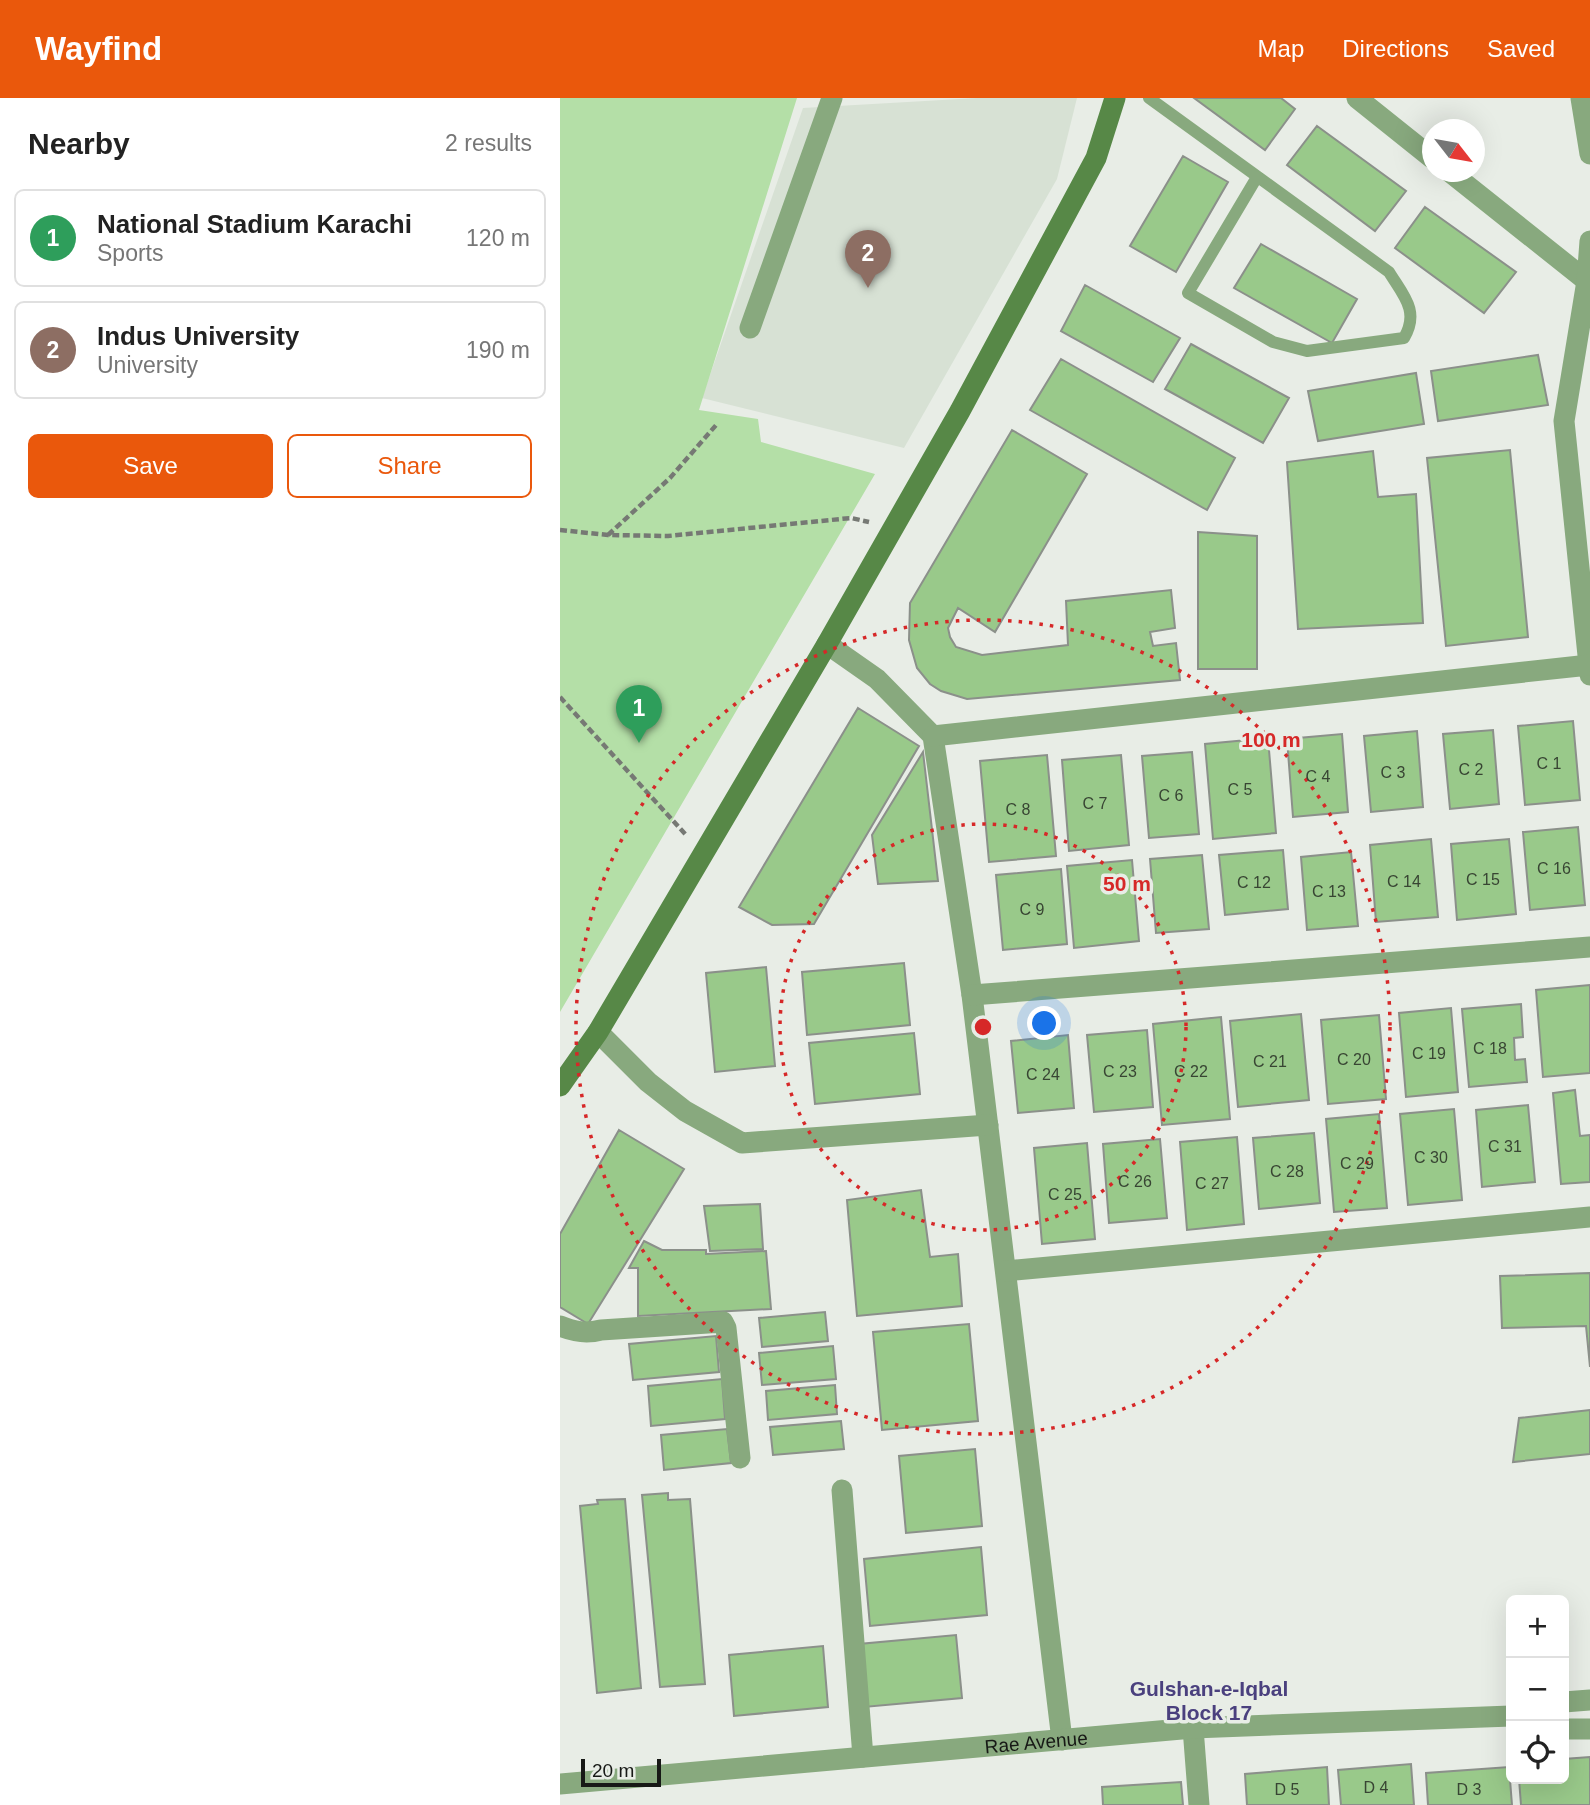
<!DOCTYPE html>
<meta charset="utf-8">
<style>
:root{--surface:#fff;--page:#f2f2f2;--text:#222;--muted:#767676;--line:#e0e0e0;--accent:#ea580c}
body{margin:0;font-family:Arial,sans-serif;background:var(--page);color:var(--text)}
.controls{position:absolute;right:21px;bottom:21px;display:grid;overflow:hidden;border-radius:10px;box-shadow:0 7px 28px #0002}
.controls button{width:63px;height:63px;display:grid;place-items:center;padding:0;border:0;border-bottom:2px solid var(--line);background:var(--surface);color:var(--text);font:35px sans-serif}
.compass{position:absolute;left:862px;top:21px;width:63px;height:63px;border-radius:50%;background:var(--surface);box-shadow:0 7px 28px #0002;rotate:121deg}
.scale{position:absolute;left:21px;bottom:18px;width:80px;box-sizing:border-box;padding-left:7px;border:4px solid #171916;border-top:0;font-size:19px;line-height:24px;white-space:nowrap;color:#171916;-webkit-text-stroke:5px #e8ede6;paint-order:stroke}
.you{position:absolute;left:485px;top:926px;width:24px;height:24px;margin:-18px;border:5px solid #fff;border-radius:50%;background:#1a73e8;box-shadow:0 0 0 10px #1a73e833}
.badge{display:grid;place-items:center;width:46px;height:46px;border-radius:50%;background:var(--accent);color:#fff;font-size:23px;font-weight:700}
.pin{position:absolute;translate:-50% -58px;filter:drop-shadow(0 2px 4px #0008)}
.pin::after{content:'';position:absolute;top:37px;width:24px;height:21px;background:inherit;clip-path:polygon(0 0,100% 0,50% 100%)}
.list{margin:0;padding:0;list-style:none}
h2{display:flex;justify-content:space-between;align-items:center;height:91px;margin:0;padding:0 28px;font-size:30px}
h2 small{font-size:23px;font-weight:400;color:var(--muted)}
.list li{display:grid;grid-template-columns:46px 1fr auto;gap:21px;align-items:center;box-sizing:border-box;height:98px;margin:0 14px 14px;padding:0 14px;border:2px solid var(--line);border-radius:10px}
.list b{display:block;font-size:26px;white-space:nowrap}
.list p{margin:0;font-size:23px;white-space:nowrap;color:var(--muted)}
.list em{font-size:23px;font-style:normal;color:var(--muted)}
.actions{display:flex;gap:14px;padding:21px 28px}
.actions a{flex:1;padding:16px 0;border:2px solid var(--accent);border-radius:10px;text-align:center;font-size:24px;color:var(--accent)}
.actions .main{background:var(--accent);color:#fff}
.icon{flex:none;width:38px;height:38px;fill:none;stroke:currentColor;stroke-width:2;stroke-linecap:round;stroke-linejoin:round}
.map{position:relative;flex:none;width:1030px;height:1707px;overflow:hidden}
header{display:flex;align-items:center;gap:42px;box-sizing:border-box;height:98px;padding:0 35px;background:var(--accent);color:#fff}
header strong{font-size:33px}
nav{display:flex;gap:38px;margin-inline-start:auto;font-size:24px}
main{display:flex}
aside{flex:1;background:var(--surface)}
.map>svg:first-child{display:block}
.built{fill:#d7e1d4}
.green{fill:#b4dfa7}
.building{fill:#99c98a;stroke:#8b908a;stroke-width:2}
.lines{fill:none;stroke-linecap:round;stroke-linejoin:round}
.path{stroke:#767974;stroke-width:4.5;stroke-dasharray:7 3.5;stroke-linecap:butt}
.lane{stroke:#88a97e;stroke-width:12}
.street{stroke:#88a97e;stroke-width:21}
.secondary{stroke:#578847;stroke-width:21}
.ring{fill:none;stroke:#d62828;stroke-width:3.5;stroke-dasharray:3.5 7}
.labels{text-anchor:middle;stroke-width:7;stroke-linejoin:round;paint-order:stroke}
.number-label{font-size:16px;fill:#384533}
.street-label{font-size:19px;fill:#171916;stroke:#e8ede6}
.neighbourhood-label{font-size:21px;font-weight:bold;fill:#4a407e;stroke:#e8ede6}
.centre{fill:#d62828;stroke:#e8ede6;stroke-width:3.5}
.ring-label{font-size:21px;text-anchor:middle;font-weight:bold;fill:#d62828;stroke:#e8ede6;stroke-width:7;stroke-linejoin:round;paint-order:stroke}
</style>
<header>
<strong>Wayfind</strong>
<nav><a>Map</a><a>Directions</a><a>Saved</a></nav>
</header>
<main>
<aside>
<h2>Nearby<small>2 results</small></h2>
<ul class="list">
<li><span class="badge" style="background:#2e9e5b">1</span><div><b>National Stadium Karachi</b><p>Sports</p></div><em>120 m</em></li>
<li><span class="badge" style="background:#8d6e63">2</span><div><b>Indus University</b><p>University</p></div><em>190 m</em></li>
</ul>
<div class="actions"><a class="main">Save</a><a>Share</a></div>
</aside>
<div class="map">
<svg width="1030" height="1707" viewBox="0 0 1030 1707">
<rect width="100%" height="100%" fill="#e8ede6"/>
<path class="built" d="M417,0H517L497,81L344,350L142,300L243,10Z"/>
<path class="green" d="M0,0H237L139,312L198,321L201,344L315,376L0,914Z"/>
<path class="building" d="M634,0H721L735,11L705,52Z
M757,28L846,93L815,133L727,67Z
M623,58L668,84L616,174L570,148Z
M865,109L956,174L924,215L835,150Z
M701,146L797,201L772,245L674,190Z
M525,187L620,240L593,284L501,233Z
M631,246L729,300L703,345L605,291Z
M978,257L988,307L878,323L871,273Z
M501,261L675,360L647,412L470,312Z
M856,275L864,326L758,343L748,293Z
M452,332L527,376L435,534L398,510L388,530L390,539L396,549L422,557L508,547L506,503L611,492L615,530L590,534L593,548L616,545L620,582L407,601L381,593L370,586L357,570L349,542L350,505Z
M950,352L968,539L886,548L867,360Z
M813,353L818,399L856,396L863,525L738,531L727,364Z
M638,434L697,438V571H638Z
M298,610L359,648L254,826L212,827L179,809Z
M1013,623L1020,702L965,707L958,628Z
M933,632L939,706L890,711L883,636Z
M857,633L863,709L811,714L804,638Z
M782,636L788,714L733,719L727,641Z
M708,640L716,735L653,741L645,646Z
M363,654L378,783L318,786L312,737Z
M632,654L639,736L589,740L582,658Z
M487,657L496,758L429,764L420,663Z
M561,657L569,747L509,753L502,662Z
M1018,729L1025,807L970,812L963,734Z
M871,741L878,819L816,824L810,747Z
M949,741L956,816L897,822L891,746Z
M723,752L728,811L665,817L659,757Z
M791,754L798,828L747,832L741,759Z
M642,757L649,831L596,835L590,761Z
M572,762L579,843L514,850L507,768Z
M501,771L507,846L443,852L436,777Z
M344,865L350,927L247,937L242,874Z
M206,869L215,968L155,974L146,875Z
M1030,887V975L983,979L976,892Z
M961,906L963,939L954,940L955,962L965,961L967,984L909,989L902,911Z
M891,910L898,994L846,999L839,915Z
M741,916L749,1002L678,1009L670,923Z
M819,917L826,1001L768,1006L761,922Z
M661,919L670,1021L602,1027L593,926Z
M587,932L593,1009L534,1014L527,937Z
M354,935L360,996L255,1006L249,945Z
M508,937L514,1010L458,1015L451,943Z
M1015,992L1020,1038L1030,1037V1084L1001,1086L993,995Z
M968,1007L975,1084L922,1089L916,1012Z
M894,1011L902,1102L848,1107L840,1016Z
M819,1016L827,1110L774,1114L766,1021Z
M59,1032L124,1071L28,1226L0,1209V1136Z
M754,1035L760,1105L699,1111L693,1040Z
M677,1039L684,1126L627,1132L620,1044Z
M600,1041L607,1120L549,1125L543,1046Z
M527,1045L535,1141L482,1146L474,1050Z
M361,1092L370,1159L398,1156L402,1208L297,1218L287,1102Z
M200,1106L203,1151L150,1153L144,1108Z
M84,1143L102,1152H146V1156L206,1153L211,1211L78,1218V1170H69Z
M1030,1175V1269L1026,1228L942,1230L940,1178Z
M265,1214L268,1243L202,1249L199,1220Z
M409,1226L418,1323L322,1332L313,1234Z
M156,1238L159,1274L73,1282L69,1246Z
M273,1248L276,1281L202,1287L199,1255Z
M162,1281L165,1321L91,1328L88,1288Z
M275,1287L277,1316L208,1322L206,1293Z
M1030,1312V1356L953,1364L959,1320Z
M281,1323L284,1351L213,1357L210,1329Z
M167,1331L171,1365L104,1372L101,1337Z
M415,1351L422,1428L346,1435L339,1358Z
M108,1395V1402L130,1401L145,1586L100,1589L82,1397Z
M65,1401L81,1590L37,1595L20,1408L38,1406L37,1402Z
M421,1449L427,1517L310,1528L304,1461Z
M396,1537L402,1600L304,1609L299,1546Z
M263,1548L268,1609L174,1618L169,1557Z
M1030,1659V1707H961L959,1681H1004V1661Z
M851,1666L854,1707H781L778,1672Z
M767,1669L769,1707H687L685,1676Z
M949,1669L952,1707H868L866,1675Z
M621,1684L623,1707H543L542,1689Z"/>
<g class="lines">
<path class="path" d="M0,432L48,437L108,438L291,420L309,424
M48,437L110,380L157,326
M0,599L127,738"/>
<path class="lane" d="M589,0L829,174C843,197 860,213 844,240L747,253L713,244L628,195L697,79"/>
<g class="street">
<path d="M797,0L872,60"/>
<path d="M1021,0L1030,56"/>
<path d="M890,74L1027,183"/>
<path d="M1030,143L1027,183L1004,323L1030,577"/>
<path d="M190,230L272,0"/>
<path d="M267,546L317,581L373,638L412,897L502,1642"/>
<path d="M373,638L1029,567"/>
<path d="M412,897L1030,849"/>
<path d="M38,934L88,984L125,1013L182,1045L428,1027"/>
<path d="M446,1173L1030,1119"/>
<path d="M0,1228C14,1234 26,1236 41,1232L163,1224L166,1230L180,1360"/>
<path d="M282,1392L303,1659"/>
<path d="M1004,1604L1030,1602"/>
<path d="M633,1630L639,1707"/>
<path d="M1004,1631H1030"/>
<path id="s1" d="M0,1686L633,1630L951,1618"/>
</g>
<path class="secondary" d="M0,988L38,934L267,546L400,313L536,60L555,0"/>
</g>
<g class="ring">
<circle cx="423" cy="929" r="203"/>
<circle cx="423" cy="929" r="407"/>
</g>
<g class="labels">
<g class="number-label">
<text x="989" y="671">C 1</text>
<text x="911" y="677">C 2</text>
<text x="833" y="680">C 3</text>
<text x="758" y="684">C 4</text>
<text x="680" y="697">C 5</text>
<text x="611" y="703">C 6</text>
<text x="535" y="711">C 7</text>
<text x="458" y="717">C 8</text>
<text x="994" y="776">C 16</text>
<text x="923" y="787">C 15</text>
<text x="844" y="789">C 14</text>
<text x="694" y="790">C 12</text>
<text x="769" y="799">C 13</text>
<text x="472" y="817">C 9</text>
<text x="930" y="956">C 18</text>
<text x="869" y="961">C 19</text>
<text x="794" y="967">C 20</text>
<text x="710" y="969">C 21</text>
<text x="560" y="979">C 23</text>
<text x="631" y="979">C 22</text>
<text x="483" y="982">C 24</text>
<text x="945" y="1054">C 31</text>
<text x="871" y="1065">C 30</text>
<text x="797" y="1071">C 29</text>
<text x="727" y="1079">C 28</text>
<text x="575" y="1089">C 26</text>
<text x="652" y="1091">C 27</text>
<text x="505" y="1102">C 25</text>
<text x="816" y="1695">D 4</text>
<text x="727" y="1697">D 5</text>
<text x="909" y="1697">D 3</text>
</g>
<g class="street-label">
<text dy="7" stroke="none"><textPath href="#s1" startOffset="478">Rae Avenue</textPath></text>
</g>
<g class="neighbourhood-label">
<text x="649" y="1598">Gulshan-e-Iqbal<tspan x="649" dy="24">Block 17</tspan></text>
</g>
</g>
<circle cx="423" cy="929" r="10" class="centre"/>
<g class="ring-label">
<text x="711" y="649">100 m</text>
<text x="567" y="793">50 m</text>
</g>
</svg>
<div class="controls">
<button>+</button>
<button>−</button>
<button><svg class="icon" aria-label="locate" viewBox="0 0 24 24"><circle cx="12" cy="12" r="6"/><path d="M12 2v4M12 18v4M2 12h4M18 12h4"/></svg></button>
</div>
<svg class="compass" viewBox="-18 -18 36 36"><path d="M0-13l5 13h-10z" fill="#e53935"/><path d="M0 13l5-13h-10z" fill="#767676"/></svg>
<div class="scale">20 m</div>
<div class="you"></div>
<div class="pin badge" style="left:79px;top:645px;background:#2e9e5b">1</div>
<div class="pin badge" style="left:308px;top:190px;background:#8d6e63">2</div>
</div>
</main>
